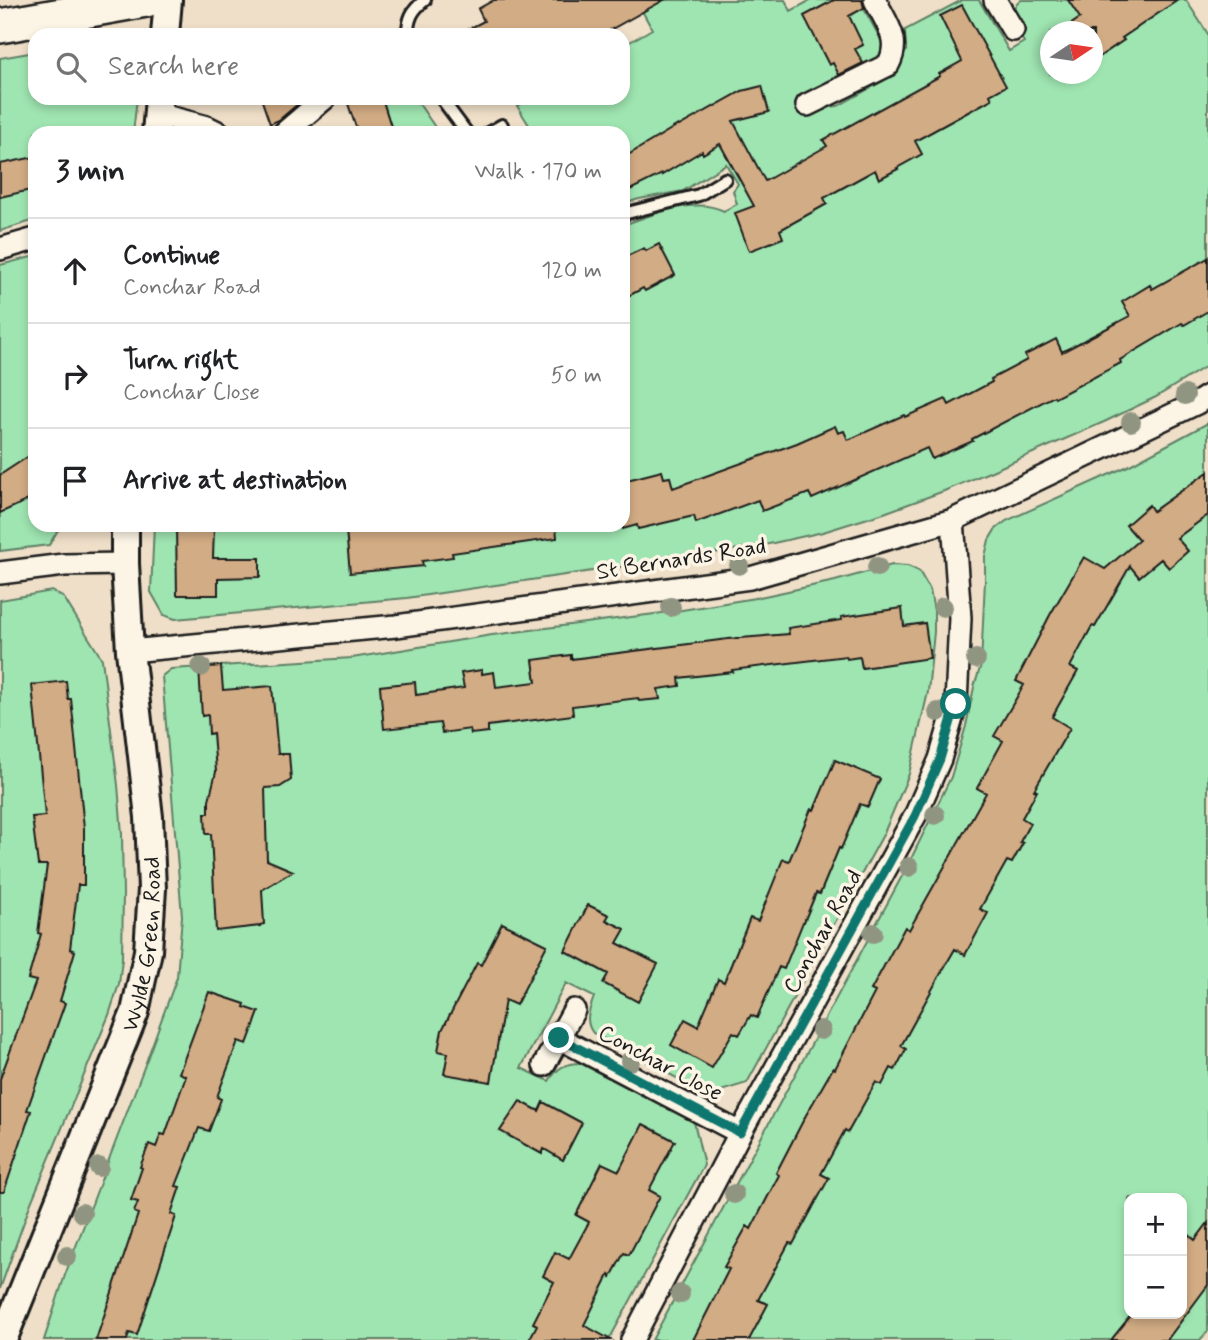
<!DOCTYPE html>
<meta charset="utf-8">
<style>
:root{--surface:#fff;--page:#f2f2f2;--text:#202124;--muted:#757577;--line:#e0e0e0}
body{margin:0;font-family:Mynerve,sans-serif;background:var(--page);color:var(--text)}
.controls{position:absolute;right:21px;bottom:21px;display:grid;overflow:hidden;border-radius:14px;box-shadow:0 4px 10px #0003}
.controls button{width:63px;height:63px;display:grid;place-items:center;padding:0;border:0;border-bottom:2px solid var(--line);background:var(--surface);color:var(--text);font:35px sans-serif}
.compass{position:absolute;left:1040px;top:21px;width:63px;height:63px;border-radius:50%;background:var(--surface);box-shadow:0 4px 10px #0003;rotate:77deg}
.stop{position:absolute;width:21px;height:21px;margin:-16px;border:5px solid #0f766e;border-radius:50%;background:#fff}
.stop.end{background:#0f766e;border-color:#fff;box-shadow:0 2px 7px #0008}
.list{margin:0;padding:0;list-style:none}
h2{display:flex;justify-content:space-between;align-items:center;height:91px;margin:0;padding:0 28px;font-size:30px}
h2 small{font-size:23px;font-weight:400;color:var(--muted)}
.list li{display:grid;grid-template-columns:46px 1fr auto;gap:21px;align-items:center;box-sizing:border-box;height:105px;padding:0 28px;border-top:2px solid var(--line)}
.list b{display:block;font-size:26px;white-space:nowrap}
.list p{margin:0;font-size:23px;white-space:nowrap;color:var(--muted)}
.list em{font-size:23px;font-style:normal;color:var(--muted)}
.icon{flex:none;width:38px;height:38px;fill:none;stroke:currentColor;stroke-width:2;stroke-linecap:round;stroke-linejoin:round}
.map{position:relative;flex:none;width:1208px;height:1340px;overflow:hidden}
.search{position:absolute;background:var(--surface);box-shadow:0 4px 10px #0003;left:28px;top:28px;width:602px;height:77px;display:flex;align-items:center;gap:18px;box-sizing:border-box;padding:0 24px;border-radius:21px;color:var(--muted);font-size:26px}
.panel{position:absolute;background:var(--surface);box-shadow:0 4px 10px #0003;left:28px;top:126px;width:602px;height:406px;border-radius:21px}
.map>svg:first-child{display:block}
.green{fill:#9fe5b1;stroke:#5e8066;stroke-width:2;fill-rule:evenodd}
.building{fill:#d2ac84;stroke:#1c1c1c;stroke-width:2}
.lines{fill:none;stroke-linecap:round;stroke-linejoin:round}
.service-casing{stroke:#1c1c1c;stroke-width:16}
.minor-casing{stroke:#1c1c1c;stroke-width:26}
.tertiary-casing{stroke:#1c1c1c;stroke-width:32}
.primary-casing{stroke:#1c1c1c;stroke-width:38}
.service{stroke:#fcf5e5;stroke-width:10}
.minor{stroke:#fcf5e5;stroke-width:21}
.tertiary{stroke:#fcf5e5;stroke-width:26}
.primary{stroke:#fcf5e5;stroke-width:33}
.tree{fill:#909582}
.route{stroke:#0f766e;stroke-width:9}
.labels{text-anchor:middle;stroke-width:7;stroke-linejoin:round;paint-order:stroke}
.street-label{font-size:23px;fill:#1c1c1c;stroke:#fcf5e5}
</style>
<div class="map">
<svg width="1208" height="1340" viewBox="0 0 1208 1340">
<rect width="100%" height="100%" fill="#efdfc8"/>
<filter id="ink" filterUnits="userSpaceOnUse"><feTurbulence type="fractalNoise" baseFrequency=".0143" numOctaves="2"/><feDisplacementMap in="SourceGraphic" scale="14" xChannelSelector="R" yChannelSelector="G"/><feConvolveMatrix kernelMatrix="1 2 1 2 8 2 1 2 1" color-interpolation-filters="sRGB"/></filter>
<g filter="url(#ink)">
<path class="green" d="M636,0H785L791,11L811,0H859L885,47L882,55L878,60L809,109L838,106L883,81L893,73L906,51L905,30L962,0H979L1009,51L1024,42C1014,26 1002,16 1021,0H1186L1208,34V365L1156,397L1104,422L994,470L944,491L884,513L823,532L769,544L702,555L407,598L175,619L164,615L151,592L154,525H623V225C653,215 693,196 724,211L737,204L733,191L738,184L726,164L683,191L639,199L623,204V133H534L517,106L532,98H623V46L652,29ZM1050,32H1092V74H1050Z
M35,52V98H137L133,133H35V220L0,231V58Z
M382,98H415L439,133H393Z
M35,256V525H61L49,545L0,551V265Z
M1208,423V1331L1200,1340H652L908,865L951,777L966,726L974,687L981,665L985,580V556L989,540L995,530L1006,521L1128,466ZM1129,1198H1182V1314H1129Z
M892,565L908,566L919,571L930,590L934,611V632L928,692L909,774L884,833L747,1083L708,1095L593,1033C584,1021 589,1011 594,997L566,983L521,1068L549,1081C557,1068 565,1063 580,1063L694,1122L704,1165L609,1340H44L65,1275L146,1062L177,977L182,916L162,676L171,669L352,658L492,635L670,612L755,598L835,581Z
M52,591L64,598L102,659L118,785L122,834L123,894L122,959L119,984L109,1015L30,1205L0,1289V600Z"/>
<path class="building" d="M494,0H664L601,35H457L484,21L478,9Z
M834,0H862L864,8L849,16L863,45L855,49L863,63L839,75L833,63L829,65L804,16Z
M1068,0H1178L1122,38L1124,40L1093,61V32H1060L1080,18Z
M962,5L1006,86L990,95L992,99L915,141L922,154L897,168L898,169L879,179L875,170L824,198L827,204L780,230L783,238L749,251L735,213L754,206L720,144L703,154L702,151L662,175V174L630,190L623,176V158L678,125L679,126L742,91L762,86L769,112L733,121L765,181L827,146L823,140L940,76L939,74L962,61L940,16Z
M261,98H305L279,120L270,124Z
M346,98H382L393,133H358Z
M35,157V189L0,197V164Z
M659,244L675,275L645,291L643,288L623,299V258L644,248L646,251Z
M1208,258V311L1184,325L1182,323L1120,360L1121,363L1055,398L1054,396L972,439L973,441L932,459L927,448L812,499L809,493L762,511L758,500L696,523L694,516L638,529L637,525L623,529V481L662,471L664,478L670,477L673,488L797,443L835,426L838,433L844,431L848,440L904,415L905,417L946,399L949,405L992,382L991,379L1027,360L1025,355L1056,339L1062,352L1130,316L1122,302L1150,285L1152,289Z
M35,452V497L0,513V475Z
M1208,472V515L1177,538L1188,551L1169,568L1161,559L1139,577L1130,566L1095,627L1092,626L1070,667L1078,671L1052,717L1070,728L1034,790L1037,791L1022,818L1030,823L1020,842L1023,843L1012,863L1007,861L980,909L988,913L965,955L955,949L940,975L901,1046L906,1049L895,1070L891,1068L882,1085L876,1082L848,1132L845,1130L821,1174L829,1178L793,1244L789,1243L758,1300L768,1304L749,1340H693L729,1269L724,1267L747,1226L751,1229L779,1175L776,1173L806,1115L833,1068L835,1069L875,992L871,990L905,927L909,930L986,793L977,788L1003,741L994,736L1024,685L1016,681L1050,615L1084,557L1105,569L1139,540L1126,525L1149,505L1153,511Z
M176,525H212L211,528H214L213,558H260V577L218,578V595H177Z
M394,525H556L557,538L452,553L453,557L422,561L423,566L350,573L346,530Z
M902,608L904,626L925,623L930,658L862,668L860,657L847,659L846,656L732,670L733,672L679,678L680,686L658,689L660,699L639,701L638,698L572,706L573,715L488,726V732L471,734L470,729L442,733L440,723L384,729L380,686L415,682L416,695L464,688L461,673L482,670V674L494,672L496,687L536,682L533,660L571,655V659L728,639L789,634L788,628L842,620L841,617Z
M221,666L223,690L272,686L278,754H289L291,780L280,787L265,788L267,860L293,871L262,890L264,924L260,925V926L216,931L211,834H206L205,813H209V800L216,772L213,733L209,734L208,715L202,716L199,668Z
M66,681L68,699H71L73,718L84,828V885H78L70,949L75,951L60,1001L65,1003L27,1110L31,1111L4,1192H0V1079L36,981L28,979L41,934L38,933L47,865H38L32,817L45,816L32,685Z
M835,760L880,779L868,807L860,804L841,849L839,848L820,894L816,893L804,922H803L784,969L779,967L757,1018L751,1015L739,1035L733,1032L712,1068L671,1045L685,1019L698,1026L718,979L724,982L750,918L758,921L783,859L789,861L811,809L814,810Z
M588,905L609,915L606,920L625,929L617,943L658,964L638,1002L603,983L608,974L565,951Z
M502,923L547,945L516,1005L505,1000L491,1082L444,1074L448,1053L438,1051L442,1030L477,963L481,965Z
M209,992L245,1004L244,1007L259,1012L247,1044L238,1041L217,1097L221,1099L209,1131L199,1128L176,1186L180,1187L171,1214L176,1216L137,1335L129,1333L127,1340H96L138,1214L134,1212L138,1202L131,1200L142,1168L140,1167L149,1144L156,1147L161,1134L165,1135L186,1076L179,1073Z
M520,1101L539,1111L543,1102L582,1123L563,1160L544,1149L542,1154L500,1131Z
M643,1124L675,1141L649,1190L660,1196L629,1255L624,1253L611,1277L609,1275L584,1325L611,1340H529L537,1325L533,1323L554,1282L543,1276L555,1252L569,1259L589,1222L576,1215L602,1163L619,1171Z
M1208,1223V1285L1167,1340H1111L1132,1314H1182V1229L1195,1240Z"/>
<g class="lines">
<g class="service-casing">
<path id="service" d="M407,35C409,18 411,11 425,0
M441,98L467,133
M488,133L502,125
M623,214L699,195L725,179"/>
</g>
<g class="minor-casing">
<path id="minor" d="M995,0L1013,30
M807,105L888,65C902,40 886,23 875,0
M157,114L207,127L219,133
M284,133L325,98
M0,249L35,239
M0,573L64,565L125,564
M130,651L396,626L750,578L953,520L1197,403L1208,396
M559,1038L740,1133
M544,1065L574,1010
M632,1340L740,1133L915,816L940,759L956,704L960,618L953,520"/>
</g>
<g class="tertiary-casing">
<g id="tertiary">
<path d="M165,35L168,0"/>
<path d="M156,133L159,98"/>
<path id="s1" d="M3,1340L135,1012L148,951L152,889L149,817L130,651L125,564V525"/>
</g>
</g>
<g class="primary-casing">
<path id="primary" d="M0,26L146,0"/>
</g>
<use href="#service" class="service"/>
<use href="#minor" class="minor"/>
<use href="#tertiary" class="tertiary"/>
<use href="#primary" class="primary"/>
</g>
<g class="tree">
<circle cx="1185" cy="395" r="10"/>
<circle cx="1131" cy="422" r="10"/>
<circle cx="739" cy="565" r="10"/>
<circle cx="877" cy="567" r="10"/>
<circle cx="671" cy="607" r="10"/>
<circle cx="943" cy="607" r="10"/>
<circle cx="976" cy="659" r="10"/>
<circle cx="201" cy="667" r="10"/>
<circle cx="938" cy="712" r="10"/>
<circle cx="935" cy="815" r="10"/>
<circle cx="909" cy="867" r="10"/>
<circle cx="873" cy="933" r="10"/>
<circle cx="821" cy="1030" r="10"/>
<circle cx="630" cy="1061" r="10"/>
<circle cx="99" cy="1167" r="10"/>
<circle cx="734" cy="1194" r="10"/>
<circle cx="82" cy="1213" r="10"/>
<circle cx="67" cy="1256" r="10"/>
<circle cx="680" cy="1294" r="10"/>
</g>
</g>
<g class="lines" filter="url(#ink)">
<path class="route" d="M559,1038L740,1133L915,816L940,759L956,704"/>
</g>
<g class="labels">
<g class="street-label">
<text transform="translate(681 558) rotate(-9)" y="8">St Bernards Road</text>
<text transform="translate(822 931) rotate(-61)" y="8">Conchar Road</text>
<text dy="8" stroke="none"><textPath href="#s1" startOffset="422">Wylde Green Road</textPath></text>
<text transform="translate(661 1062) rotate(28)" y="8">Conchar Close</text>
</g>
</g>
</svg>
<div class="controls">
<button>+</button>
<button>−</button>
</div>
<svg class="compass" viewBox="-18 -18 36 36"><path d="M0-13l5 13h-10z" fill="#e53935"/><path d="M0 13l5-13h-10z" fill="#757577"/></svg>
<div class="stop" style="left:956px;top:704px"></div>
<div class="stop end" style="left:559px;top:1038px"></div>
<div class="search"><svg class="icon" aria-label="search" viewBox="0 0 24 24"><circle cx="10" cy="10" r="6"/><path d="M15 15l6 6"/></svg>Search here</div>
<section class="panel">
<h2>3 min<small>Walk · 170 m</small></h2>
<ul class="list">
<li><svg class="icon" aria-label="ahead" viewBox="0 0 24 24"><path d="M12 20V5M6 11l6-6 6 6"/></svg><div><b>Continue</b><p>Conchar Road</p></div><em>120 m</em></li>
<li><svg class="icon" aria-label="right" viewBox="0 0 24 24"><path d="M7 20v-9h11M14 6l5 5-5 5"/></svg><div><b>Turn right</b><p>Conchar Close</p></div><em>50 m</em></li>
<li><svg class="icon" aria-label="arrive" viewBox="0 0 24 24"><path d="M6 21V4h12l-3 4 3 4H6"/></svg><div><b>Arrive at destination</b></div></li>
</ul>
</section>
</div>
